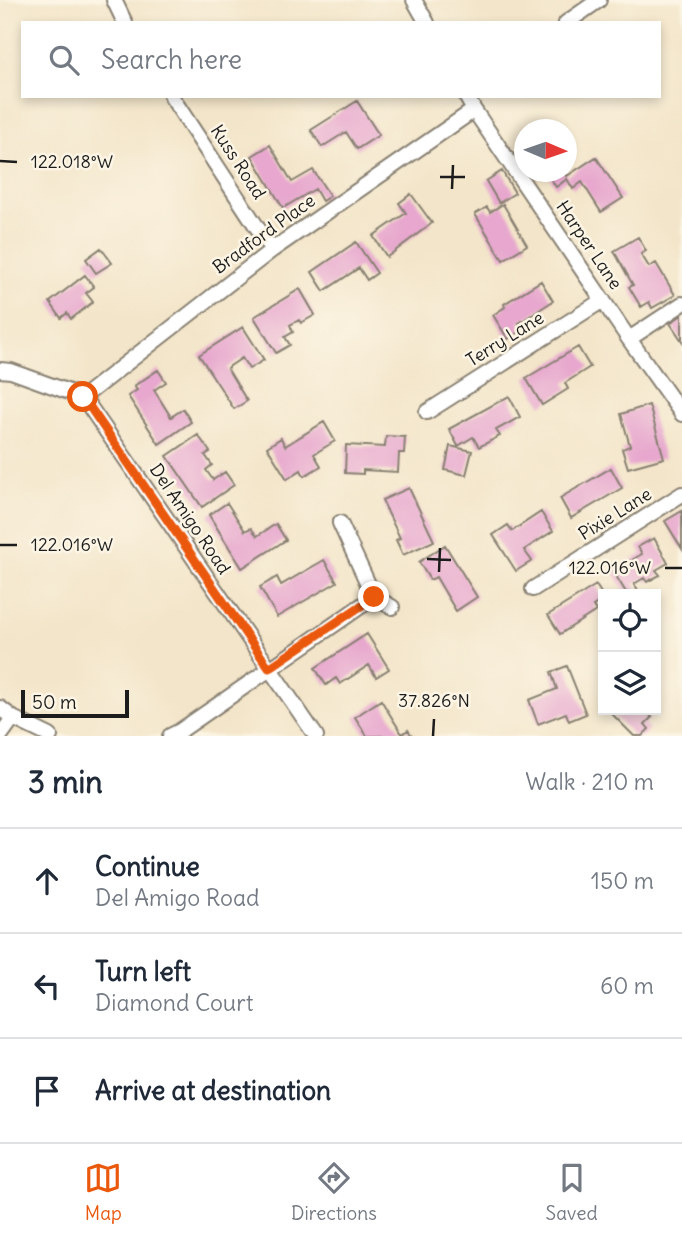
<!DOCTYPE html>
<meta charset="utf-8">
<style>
:root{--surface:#fff;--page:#f6f6f7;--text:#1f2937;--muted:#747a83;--line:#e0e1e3;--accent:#ea580c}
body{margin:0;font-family:Delius,sans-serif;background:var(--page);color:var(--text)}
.controls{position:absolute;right:21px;bottom:21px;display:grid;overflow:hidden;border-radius:0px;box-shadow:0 4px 10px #0003}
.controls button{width:63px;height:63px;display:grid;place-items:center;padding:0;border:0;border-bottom:2px solid var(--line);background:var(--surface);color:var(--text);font:35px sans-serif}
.compass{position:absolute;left:514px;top:119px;width:63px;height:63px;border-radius:50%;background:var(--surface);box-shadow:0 4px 10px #0003;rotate:92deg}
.scale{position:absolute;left:21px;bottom:18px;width:108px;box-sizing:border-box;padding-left:7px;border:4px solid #1c1c1c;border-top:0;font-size:19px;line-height:24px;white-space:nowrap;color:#1c1c1c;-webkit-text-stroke:5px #fcf5e5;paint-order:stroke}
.stop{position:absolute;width:21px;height:21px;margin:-16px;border:5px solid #ea580c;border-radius:50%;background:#fff}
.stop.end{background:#ea580c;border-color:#fff;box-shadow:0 2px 7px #0008}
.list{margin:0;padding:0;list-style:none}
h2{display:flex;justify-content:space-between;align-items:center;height:91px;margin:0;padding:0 28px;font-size:30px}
h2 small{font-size:23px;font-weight:400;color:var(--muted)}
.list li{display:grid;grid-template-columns:46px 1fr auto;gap:21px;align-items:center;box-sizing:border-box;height:105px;padding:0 28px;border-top:2px solid var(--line)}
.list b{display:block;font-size:26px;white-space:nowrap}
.list p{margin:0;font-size:23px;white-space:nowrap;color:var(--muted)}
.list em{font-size:23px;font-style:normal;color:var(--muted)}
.icon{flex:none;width:38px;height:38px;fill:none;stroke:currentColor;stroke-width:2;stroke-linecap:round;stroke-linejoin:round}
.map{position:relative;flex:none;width:682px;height:736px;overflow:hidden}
.search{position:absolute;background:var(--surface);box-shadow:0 4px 10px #0003;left:21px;right:21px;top:21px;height:77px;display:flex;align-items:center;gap:18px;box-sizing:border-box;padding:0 24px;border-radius:0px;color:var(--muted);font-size:26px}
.sheet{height:406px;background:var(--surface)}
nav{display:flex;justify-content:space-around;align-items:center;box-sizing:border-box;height:98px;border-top:2px solid var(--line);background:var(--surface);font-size:19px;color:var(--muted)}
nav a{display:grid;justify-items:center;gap:4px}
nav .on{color:var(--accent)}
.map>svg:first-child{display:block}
.building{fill:#e7a7ce}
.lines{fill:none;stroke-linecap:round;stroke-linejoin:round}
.minor-casing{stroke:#888072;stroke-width:18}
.minor{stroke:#fff;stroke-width:14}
.route{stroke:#ea580c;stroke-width:9}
.ticks{fill:none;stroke:#1c1c1c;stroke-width:2.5}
.labels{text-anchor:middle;stroke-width:5;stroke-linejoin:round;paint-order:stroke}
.street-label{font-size:18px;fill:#1c1c1c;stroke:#fcf5e5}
.ticks-label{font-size:18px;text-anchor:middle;fill:#1c1c1c;stroke:#fcf5e5;stroke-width:5;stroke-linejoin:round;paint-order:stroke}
</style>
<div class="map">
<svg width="682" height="736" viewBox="0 0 682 736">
<rect width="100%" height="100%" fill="#fcf5e5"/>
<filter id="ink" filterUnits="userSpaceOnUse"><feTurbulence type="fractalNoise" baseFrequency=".0143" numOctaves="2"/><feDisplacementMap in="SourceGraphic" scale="14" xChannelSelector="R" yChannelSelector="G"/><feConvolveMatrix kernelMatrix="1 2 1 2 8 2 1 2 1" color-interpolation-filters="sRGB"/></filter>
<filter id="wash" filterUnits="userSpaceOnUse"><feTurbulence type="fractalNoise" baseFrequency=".00686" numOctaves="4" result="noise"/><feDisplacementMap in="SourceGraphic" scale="28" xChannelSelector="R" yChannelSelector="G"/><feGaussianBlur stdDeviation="1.57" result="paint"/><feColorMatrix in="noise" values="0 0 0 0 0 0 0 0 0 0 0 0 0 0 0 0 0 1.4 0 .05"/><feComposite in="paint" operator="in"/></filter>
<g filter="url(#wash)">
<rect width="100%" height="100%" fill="#f3e5c9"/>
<g id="blocks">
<path class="building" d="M357,101L379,135L357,149L346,132L322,147L311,130Z
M270,145L292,182L313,170L330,196L322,201L315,189L283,208L252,156Z
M596,157L623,198L601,212L582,182L573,189L567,179L556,187L546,172H565L567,176Z
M502,171L515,193L499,203L486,181Z
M411,194L432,223L387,257L373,236L406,213L399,203Z
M503,204L527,245L503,260L475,214L487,207L490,212Z
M638,237L646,251L641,254L649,267L656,263L675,295L652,308L649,302L641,307L629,287L633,285L614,251Z
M356,242L377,273L367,280L359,268L324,291L312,272Z
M101,248L112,263L96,273L86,259Z
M85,275L94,287L86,293L93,302L71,319L67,313L61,318L50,302Z
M541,281L553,301L519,323L523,329L508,339L493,315L505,307L504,304Z
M300,289L315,315L301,323L299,320L290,325L293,332L285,337L290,345L276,353L254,317Z
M682,315V341L670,323Z
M243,327L264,360L249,369L242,358L227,368L247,401L234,409L199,355Z
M578,347L590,367L565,383L568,389L542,405L526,378Z
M158,370L166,382L154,390L171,417L183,409L191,422L159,444L128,396L137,390L134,386Z
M509,396L520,417L496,430L500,436L479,447L473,437L458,446L449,429Z
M649,405L664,458L628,468L622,449L630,446L621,414Z
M324,422L335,441L314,454L321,466L304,476L301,470L287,479L267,447L281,438L285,446Z
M198,435L210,452L205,455L212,465L206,470L213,480L225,472L234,485L202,507L167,456Z
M386,436L405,437L404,453H399L398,472L363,470V474L345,473L346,445L385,447Z
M450,446L472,451L466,475L445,470Z
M611,468L622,488L571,518L560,498Z
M409,488L434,541L403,555L396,540L400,538L382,500Z
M227,503L245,531L251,528L257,536L276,524L286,540L242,568L209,515Z
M682,511V549L665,521Z
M541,512L553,531L524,550L532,561L516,571L493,535L508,525L512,531Z
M654,538L668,563L656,570L660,575L647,582L644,578L634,584L640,594H627L613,571L642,554L638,547Z
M445,545L477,597L456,611L436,577L430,580L419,562Z
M324,560L337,582L277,617L260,587L277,577L281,585Z
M596,585L603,596V599L593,606L596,611L560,634L548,615Z
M367,634L389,669L376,677L369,665L340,684L336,678L326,685L315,668Z
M567,666L586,714L569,721L566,713L538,724L529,700L557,689L551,672Z
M381,700L402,734L408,730L412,736H367L355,717Z
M608,710H644L652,717L645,724L649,729L642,736H634Z"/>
</g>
</g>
<g filter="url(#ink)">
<use href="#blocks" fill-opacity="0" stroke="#888072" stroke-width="2"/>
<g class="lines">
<g class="minor-casing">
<path id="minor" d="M114,0L125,23
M414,0L427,23
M566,23L599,0
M171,96L272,250
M466,96L474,110L629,339L682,414
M629,339L682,304
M0,370L11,371L83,397L316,736
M83,397L272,250L474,110
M427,412L603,300
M340,523L374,597L392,607
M533,589L682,494
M0,708L13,718L50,736
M0,736L13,718
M170,736L180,731L374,597"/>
</g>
<use href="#minor" class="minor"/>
</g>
</g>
<g class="lines" filter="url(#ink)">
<path class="route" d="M83,397L269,668L374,597"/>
</g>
<path class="ticks" d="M0,161L17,162M440,177H465M452,189L453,165M0,545H17M427,559L451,560M665,568H682M439,572L440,548M433,736L434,719"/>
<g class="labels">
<g class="street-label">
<text transform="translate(238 162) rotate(57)" y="6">Kuss Road</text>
<text transform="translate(264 234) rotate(-36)" y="6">Bradford Place</text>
<text transform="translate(589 245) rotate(56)" y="6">Harper Lane</text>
<text transform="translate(505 339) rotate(-32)" y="6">Terry Lane</text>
<text transform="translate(615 514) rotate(-32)" y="6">Pixie Lane</text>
<text transform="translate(190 519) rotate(56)" y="6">Del Amigo Road</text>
</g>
</g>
<g class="ticks-label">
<text x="72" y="168">122.018°W</text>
<text x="72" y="551">122.016°W</text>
<text x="610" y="574">122.016°W</text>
<text x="434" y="707">37.826°N</text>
</g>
</svg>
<div class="controls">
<button><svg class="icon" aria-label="locate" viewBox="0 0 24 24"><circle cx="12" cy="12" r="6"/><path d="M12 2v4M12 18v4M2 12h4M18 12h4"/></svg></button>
<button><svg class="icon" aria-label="layers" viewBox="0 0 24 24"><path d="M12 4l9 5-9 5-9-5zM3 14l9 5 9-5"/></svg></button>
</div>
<svg class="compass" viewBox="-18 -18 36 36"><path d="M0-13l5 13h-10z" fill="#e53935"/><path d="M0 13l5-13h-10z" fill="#747a83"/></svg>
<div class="scale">50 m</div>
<div class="stop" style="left:83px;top:397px"></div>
<div class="stop end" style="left:374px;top:597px"></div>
<div class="search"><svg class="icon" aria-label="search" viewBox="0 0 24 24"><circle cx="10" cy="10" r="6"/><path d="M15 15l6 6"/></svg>Search here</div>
</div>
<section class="sheet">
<h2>3 min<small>Walk · 210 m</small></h2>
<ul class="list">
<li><svg class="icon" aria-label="ahead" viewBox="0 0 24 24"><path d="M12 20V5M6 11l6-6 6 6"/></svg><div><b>Continue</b><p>Del Amigo Road</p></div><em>150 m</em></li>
<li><svg class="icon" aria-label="left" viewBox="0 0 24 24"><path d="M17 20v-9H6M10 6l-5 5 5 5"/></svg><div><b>Turn left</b><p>Diamond Court</p></div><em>60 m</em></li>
<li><svg class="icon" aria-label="arrive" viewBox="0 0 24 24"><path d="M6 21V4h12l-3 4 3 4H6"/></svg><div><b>Arrive at destination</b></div></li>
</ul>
</section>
<nav>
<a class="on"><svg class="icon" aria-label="map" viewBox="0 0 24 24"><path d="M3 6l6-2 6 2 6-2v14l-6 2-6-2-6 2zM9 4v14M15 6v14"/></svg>Map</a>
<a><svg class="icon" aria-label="directions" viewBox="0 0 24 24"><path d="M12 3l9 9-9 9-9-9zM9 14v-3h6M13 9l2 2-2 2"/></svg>Directions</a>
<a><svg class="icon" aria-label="saved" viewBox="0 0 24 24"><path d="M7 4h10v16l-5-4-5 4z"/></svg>Saved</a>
</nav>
